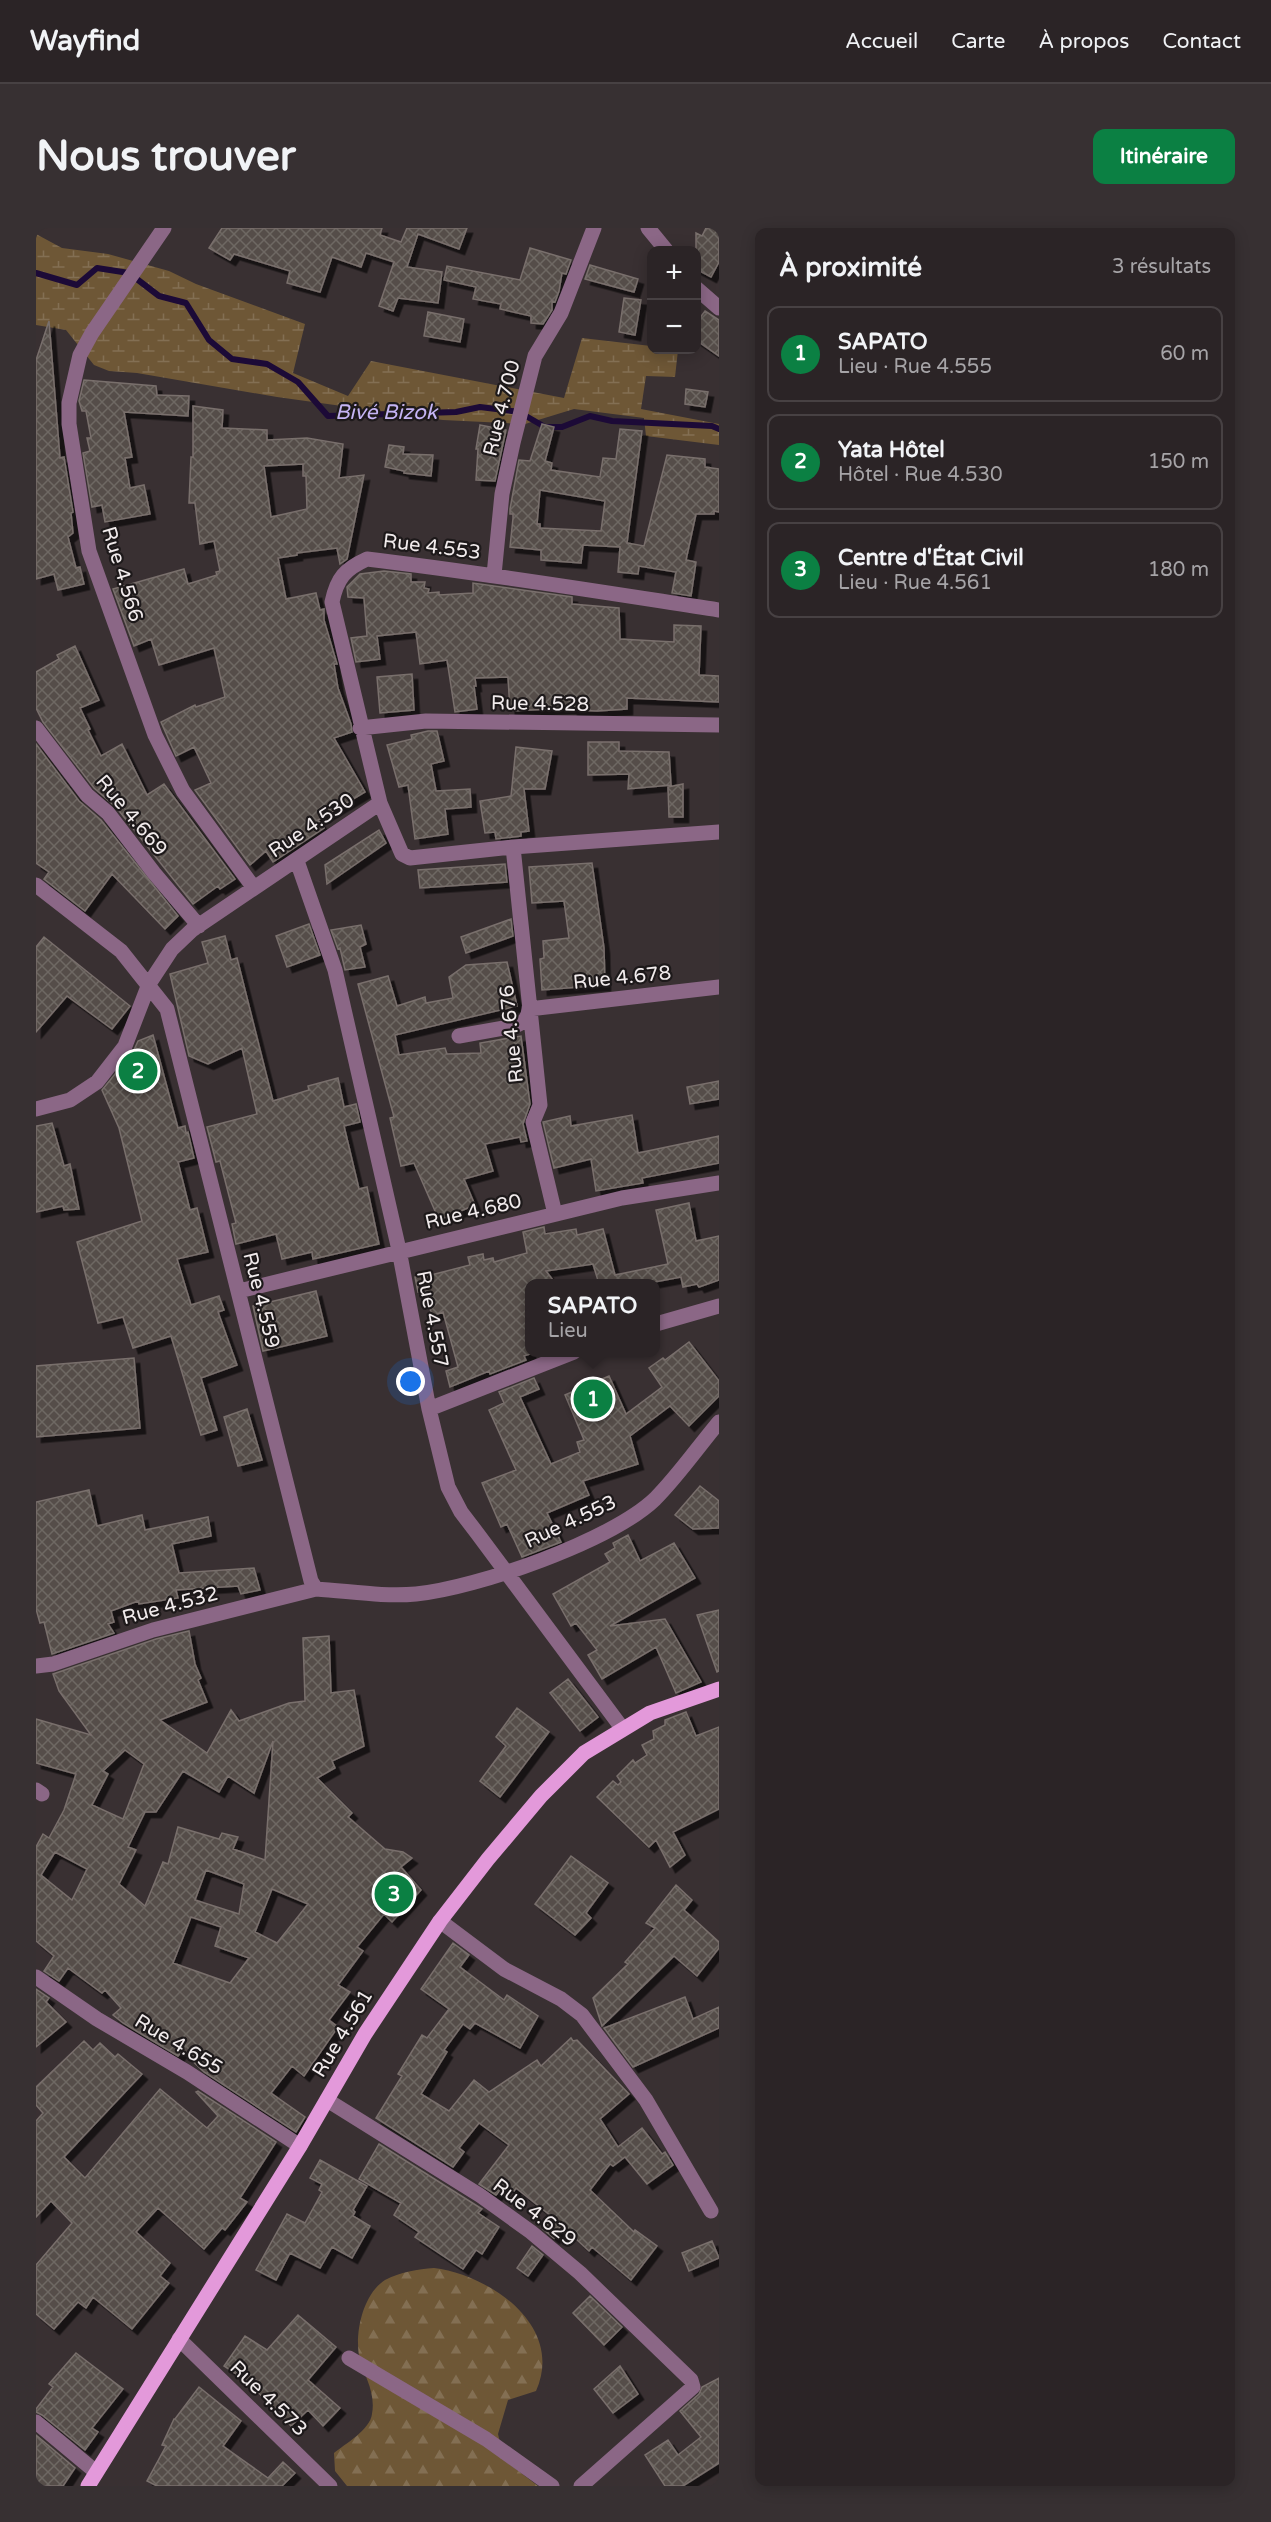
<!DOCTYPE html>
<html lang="fr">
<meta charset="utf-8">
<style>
:root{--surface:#2b2426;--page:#373032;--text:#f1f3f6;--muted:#a6a4a7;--line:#474143;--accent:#0b8043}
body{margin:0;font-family:"Varela Round",sans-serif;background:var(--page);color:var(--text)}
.controls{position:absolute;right:18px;top:18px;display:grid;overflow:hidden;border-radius:12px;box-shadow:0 3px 15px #0003}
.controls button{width:54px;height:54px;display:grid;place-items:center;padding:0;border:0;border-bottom:2px solid var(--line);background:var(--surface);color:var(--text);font:30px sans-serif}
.you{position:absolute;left:375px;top:1154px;width:21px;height:21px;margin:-15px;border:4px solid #fff;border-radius:50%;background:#1a73e8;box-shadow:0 0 0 9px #1a73e833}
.badge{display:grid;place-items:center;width:39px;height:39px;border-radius:50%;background:var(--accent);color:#fff;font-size:20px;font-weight:700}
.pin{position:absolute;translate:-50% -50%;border:3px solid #fff;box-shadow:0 2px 6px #0006}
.popup{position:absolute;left:489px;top:1051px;width:135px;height:78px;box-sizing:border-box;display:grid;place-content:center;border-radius:12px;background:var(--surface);filter:drop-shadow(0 2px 4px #0005);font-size:20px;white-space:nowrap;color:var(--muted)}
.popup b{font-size:22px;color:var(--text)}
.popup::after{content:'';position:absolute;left:50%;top:100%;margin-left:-12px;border:12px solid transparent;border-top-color:var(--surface)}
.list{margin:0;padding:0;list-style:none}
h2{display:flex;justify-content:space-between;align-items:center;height:78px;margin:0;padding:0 24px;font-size:26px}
h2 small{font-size:20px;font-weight:400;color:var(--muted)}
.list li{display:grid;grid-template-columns:39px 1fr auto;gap:18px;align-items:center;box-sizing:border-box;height:96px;margin:0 12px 12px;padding:0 12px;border:2px solid var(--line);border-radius:12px}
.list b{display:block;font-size:22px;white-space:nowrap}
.list p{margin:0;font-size:20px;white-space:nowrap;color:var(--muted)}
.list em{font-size:20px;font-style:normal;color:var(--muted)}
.map{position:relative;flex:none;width:683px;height:2258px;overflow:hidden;border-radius:12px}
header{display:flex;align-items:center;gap:36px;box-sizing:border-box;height:84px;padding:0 30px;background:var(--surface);border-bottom:2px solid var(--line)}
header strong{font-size:28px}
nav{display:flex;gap:33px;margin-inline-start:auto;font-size:21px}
.intro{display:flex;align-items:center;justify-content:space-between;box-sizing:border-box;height:144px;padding:0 36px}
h1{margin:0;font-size:42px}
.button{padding:15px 27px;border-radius:12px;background:var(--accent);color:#fff;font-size:21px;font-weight:700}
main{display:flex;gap:36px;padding:0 36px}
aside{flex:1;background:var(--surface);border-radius:12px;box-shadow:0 3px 15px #0003}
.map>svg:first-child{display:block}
.forest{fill:url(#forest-firs)}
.wetland{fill:url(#wetland-marsh)}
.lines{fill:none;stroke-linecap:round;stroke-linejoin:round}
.stream{stroke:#1c0a37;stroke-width:6}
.building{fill:url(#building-cross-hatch);stroke:#796f6c;stroke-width:1.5;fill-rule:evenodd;filter:url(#shadow)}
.minor{stroke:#8b6786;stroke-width:15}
.major{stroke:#e399da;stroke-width:15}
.labels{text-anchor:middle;stroke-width:4.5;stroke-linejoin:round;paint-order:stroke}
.street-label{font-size:20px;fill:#f1ebec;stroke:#1d191a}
.water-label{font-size:21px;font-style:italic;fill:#c5b4f4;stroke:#1d191a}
</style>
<header>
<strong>Wayfind</strong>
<nav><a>Accueil</a><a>Carte</a><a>À propos</a><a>Contact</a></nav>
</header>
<div class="intro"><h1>Nous trouver</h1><a class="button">Itinéraire</a></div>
<main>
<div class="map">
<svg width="683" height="2258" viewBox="0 0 683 2258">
<defs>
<pattern id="forest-firs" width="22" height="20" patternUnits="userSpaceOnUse" patternTransform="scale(1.5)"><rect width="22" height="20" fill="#6e5736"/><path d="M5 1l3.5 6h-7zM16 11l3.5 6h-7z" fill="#836f53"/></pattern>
<pattern id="wetland-marsh" width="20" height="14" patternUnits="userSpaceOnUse" patternTransform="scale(1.5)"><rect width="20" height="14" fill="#6e5736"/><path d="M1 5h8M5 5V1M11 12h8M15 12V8" fill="none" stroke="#836f53"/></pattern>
<pattern id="building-cross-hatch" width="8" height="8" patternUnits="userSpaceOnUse" patternTransform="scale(1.5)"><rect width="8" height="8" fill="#554d49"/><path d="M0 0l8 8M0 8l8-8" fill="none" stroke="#6e6763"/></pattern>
<filter id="shadow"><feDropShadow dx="5.5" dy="5.5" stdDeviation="0" flood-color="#0009"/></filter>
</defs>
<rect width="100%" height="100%" fill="#393032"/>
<path class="forest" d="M398,2040C454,2047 529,2098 500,2163L472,2172L462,2206L468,2232L502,2258H311L299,2243L298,2225C309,2216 334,2202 336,2186C340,2164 328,2148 323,2128C319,2104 327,2066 349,2052C364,2044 382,2041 398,2040Z"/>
<path class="wetland" d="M0,6L26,20L72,26L133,43L160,56L269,96L257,145L312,168L335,133L528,170L546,110L615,118L616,122H642L639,149L610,148L605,181L683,196V217L610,208L608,190L538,181L489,196L407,192L241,169L101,145L73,143L58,137L30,102L0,97Z"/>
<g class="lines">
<path class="stream" d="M0,45L41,57L61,40L93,45L123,68L150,75L173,112L196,131L231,136L262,154L292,188L420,184L444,179L483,184L509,199H526L554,188L576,193L676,198L683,201"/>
</g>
<path class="building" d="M186,0H346L344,7L365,14L371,0H431L423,21L382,6L371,39L406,44L402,75L362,70L357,83L343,78L358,34L330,25L325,39L296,29L284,64L251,55L254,43L198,26L194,32L173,20Z
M670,0H683V34L675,49L660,41V5L666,8Z
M494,20L535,32L530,46L526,45L523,63L519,74L516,73V82L507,96L495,95V88L464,81L465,76L437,71L440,59L408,52L411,38L484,52Z
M554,37L602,51L598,64L549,51Z
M588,70L605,72L599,107L583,104Z
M669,83L683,92V128L660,112V95Z
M392,84L428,91L424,114L388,108Z
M13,93L24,230L28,229L37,284L35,285L37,305L32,309L40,340L44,339L48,356L22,362L18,346L0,351V132Z
M48,152L120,158L121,167L153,168L152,188L88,184L96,229L89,230L94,260L108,257L114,286L69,294L66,277L56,279L47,225L54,223L51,210H55L50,183H46L43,173Z
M650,161L672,164L669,179L649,176Z
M157,178L187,182L186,200L231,202V212L271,210L307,216L303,250L328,247L311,331L304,336L301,320L261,325V327L242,330L250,371L280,365L284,382L288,381V392L301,436H298L302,460L315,496L316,504L298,510L329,564L282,592L288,600L237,634L230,623L214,637L159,562L175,555L158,519L140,528L125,494L159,477L160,479L189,469L178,420L123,437L115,411L98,418L77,361L148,341L152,356L181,347L180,344L184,343L178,313L164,316L159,275H153L155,229H157ZM267,236V248H270L271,281L235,289L228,238Z
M506,196L518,199L509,233L516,235L515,242L564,249L567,230L580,231L584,201L606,203L591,315L608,318L631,227L669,231V239L683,241V284L678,283V286H660L650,332L660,334L655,368L636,365L640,344L603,338L602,346L582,344L584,319L547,317L545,335L505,332V322L474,319L477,290V286H474V281L483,232L494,233ZM504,262L569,273L565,303L504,300V296H501Z
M444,197L470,202L459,253L440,252L442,221H440Z
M353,217L368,219L367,226L397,227L395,248L368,245V243L349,239Z
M348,343L375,346V354H389L388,360L393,361L392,365L403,364V367L437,365V355L536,369V376L583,380L584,411L638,414V397L665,398L663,447L683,448V474L591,470V481L561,483L536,482V480L474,483L472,449L439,450L440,458H438L441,481L419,484L411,432L384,436L380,404L341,408L344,431L320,434L315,410L331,408L328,370L312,369L311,359L324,346Z
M39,418L63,472L44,480L54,501L52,502L65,528L86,516L111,567L128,556L199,651L184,661L182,658L157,676L80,579L58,560L7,494L0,480V444L23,431L21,427Z
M376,446L378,482L344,485L341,449Z
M392,503H401L408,533L395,536L400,563L434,561L435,579L409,581L412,606L379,611L372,557L363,559L351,517L376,511L375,507Z
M552,514H583V523L633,524L635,557L592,561L593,546L552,547Z
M0,516L43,573L65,592L142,688L129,701L76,646L49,683L8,651L13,644L0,635Z
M480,519L516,523L509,561H488L493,603L485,604V608L460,611L459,604L449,605L444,573L475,568Z
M647,556V589H633L632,559Z
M343,602L350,615L291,656L289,637Z
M556,635L568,720L569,757L506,762L504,731L508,730L507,713L533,710L528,673L496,675L493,639Z
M469,636L471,654L384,660L382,642Z
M475,691L477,708L430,725L425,709Z
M273,696L284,727L251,739L240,708Z
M325,697L330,716L324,719L329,739L309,742L304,720L302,721L295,702Z
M189,708L195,732L201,730L237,873L273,862L272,858L302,850L308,879L320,876L324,894L308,898L323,961L331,959L343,1016L277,1031L276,1024L246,1031L240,1006L200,1016L196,996L200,995L184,933L180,934L171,899L221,886L206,820L172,836L153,828L134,746L172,735L166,714Z
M8,709L94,778L76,801L31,768L0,804V719Z
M471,734L481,778L359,807L363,827L409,820L411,826L445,825L444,815L485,808L494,876L487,896L491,913L485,914L484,909L449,916L457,943L428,951L439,977L403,992L378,935L365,938L354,890L358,889L322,756L352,748L361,778L389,769L390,775L417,770L413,749L430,737Z
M117,807L142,900L149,898L150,905L152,904L158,930L142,934L154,982L161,980L172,1024L141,1031L155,1077L183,1068L188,1082L182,1084L201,1137L165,1150L181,1202L165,1207L135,1108L97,1120L87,1089L62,1095L41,1014L106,993L83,900L66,862L97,824L102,813Z
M683,853V871L654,876L651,859Z
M596,887L602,925L683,908V935L606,950L607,955L560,963L555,931L518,940L507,894L534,888L535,898Z
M16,895L28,938L34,936L43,981L28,982L27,978L0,984V898Z
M653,975L660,1013L683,1008V1052L663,1059L661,1056L647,1059L645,1049L608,1056H563L557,1036L510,1043L520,1056H494V1126L488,1128L490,1132L454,1146L453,1143L414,1159L410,1143L422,1139L407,1084L396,1088L389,1062L382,1064L379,1049L394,1045L395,1047L434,1037L432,1029L447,1026L448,1032L457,1030L458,1034L491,1025L487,1004L508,999L509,1006L540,1001L541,1007L567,1001L579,1047L632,1036L620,982Z
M280,1063L291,1108L227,1123L217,1078Z
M653,1114L683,1153V1168L653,1198L634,1178L594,1208L602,1236L547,1253L553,1267L511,1285L525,1314L486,1329L471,1296L465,1299L446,1255L480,1242L453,1182L468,1175L463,1164L498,1150L503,1161L484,1169L515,1236L544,1224L541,1214L548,1212L529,1167L573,1148L590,1186L626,1159L613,1140L627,1130L629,1132Z
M98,1130L104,1200L0,1209V1138Z
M211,1181L226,1232L202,1238L188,1189Z
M664,1258L683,1273V1300L657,1301L639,1287Z
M53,1262L61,1298L106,1287L109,1302L172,1289L175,1308L136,1316L143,1345L218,1340L224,1362L205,1366L202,1358L140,1362L142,1370L103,1376L102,1373L75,1383L78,1394L72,1396L78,1405L16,1426L8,1394L4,1395L0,1381V1274Z
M592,1307L604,1333L638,1315L659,1350L574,1398L629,1391L665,1454L640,1465L620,1419L566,1451L552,1427L561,1422L540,1395L535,1398L517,1366L574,1334L569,1326L579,1320L577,1315Z
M683,1382V1443L681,1444L661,1387Z
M153,1403L159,1436L165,1450L162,1452L171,1474L124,1492L171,1525L195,1482L203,1493L253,1475L269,1473L267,1410L293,1408L295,1465L318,1462L328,1518L296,1533L299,1540L281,1550L316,1585L312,1589L349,1621L367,1624L376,1630L365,1639L385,1662L356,1694L348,1686L321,1719L327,1723L302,1757L314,1764L293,1792L302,1799L268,1848L256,1838L235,1865L269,1889L260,1904L168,1844L146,1823L142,1828L87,1795L77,1787L85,1780L69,1762L66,1765L32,1740L23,1753L8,1743L18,1728L0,1713V1619L7,1606L13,1610L28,1582L40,1546L0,1535V1491L55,1507L23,1463L17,1446L120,1411ZM237,1513L229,1632L197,1621L202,1609L186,1605L183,1611L142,1599L132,1636L127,1634L109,1678L83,1656L100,1622L92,1619L109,1584H120L147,1543L183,1564L192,1548L218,1565ZM89,1522L108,1536L87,1591L56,1577L72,1546L67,1543ZM19,1624L51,1641L36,1672L5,1647ZM170,1642L208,1656L203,1686L159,1672ZM236,1661L272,1676L241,1715L219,1704ZM155,1689L185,1699L179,1718L213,1730L194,1755L137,1735Z
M532,1451L562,1489L544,1503L514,1465Z
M481,1480L513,1504L464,1569L444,1553L470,1518L460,1509Z
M650,1484L660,1508L683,1499V1581L637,1604L649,1627L634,1639L620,1612L613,1619L561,1569L577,1553L582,1557L585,1554L581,1548L597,1532L599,1535L611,1527L606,1517L618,1511L617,1503L629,1497V1492Z
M535,1628L572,1655L550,1685L555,1690L539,1707L499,1676Z
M640,1657L656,1672L648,1682L683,1714V1720L661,1748L638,1728L566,1798L557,1770L592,1736L589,1734L619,1700L610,1695Z
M417,1715L433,1727L424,1739L468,1772L471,1767L502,1788L484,1820L439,1795L434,1801L427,1796L408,1822L411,1824L385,1866L413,1883L438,1852L453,1864L501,1832L505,1838L535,1810L537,1813L541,1812L593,1866L564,1891L582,1919L606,1900L626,1926L629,1924L637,1937L611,1956L589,1929L577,1938L574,1936L554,1962L598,2004L599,2002L621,2018L595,2052L556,2019L553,2023L525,1997L518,2010L507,2001L515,1988L480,1960L478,1963L469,1957L460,1967L443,1956L473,1917L443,1895L423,1920L428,1924L417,1939L340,1890L366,1848L362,1846L386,1807L391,1810L413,1781L385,1761Z
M0,1761L13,1770L10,1774L30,1794L0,1819Z
M649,1769L657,1791L683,1779V1800L597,1839L568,1800Z
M48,1813L57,1822L64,1815L79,1829L82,1826L106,1846L28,1929L49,1950L124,1861L171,1900L182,1888L160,1864L162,1863L240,1914L204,1970L211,1974L189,2002L186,2000L168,2021L122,1980L100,2004L134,2035L124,2048L133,2055L96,2101L57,2069L50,2080L42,2074L18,2101L0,2086V2037L36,1995L15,1973L0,1989V1893L7,1885L0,1877V1859Z
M343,1916L446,1981L442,1985L463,1999L446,2026L440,2022L427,2041L379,2009L383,2004L358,1987L365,1975L323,1951Z
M284,1932L331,1958L317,1982L319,1984L317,1988L334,1998L316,2030L296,2019L284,2040L254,2025L240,2052L220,2042L251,1986L269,1995L286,1964L283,1962L286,1956L274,1950Z
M676,2013L683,2030L653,2043L646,2025Z
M496,2018L507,2027L492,2048L481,2040Z
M554,2068L586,2099L568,2117L537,2085Z
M262,2087L300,2119L272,2152L304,2180L287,2198L272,2182L255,2198L211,2153L188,2138L209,2108L231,2122Z
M40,2125L87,2161L56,2200L62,2204L49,2222L6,2187L0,2184V2181L17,2159L13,2156Z
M584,2138L602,2166L577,2185L558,2161Z
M683,2150V2235L647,2258H629L609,2227L632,2212L642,2227L665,2209L644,2183L663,2166L666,2159Z
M163,2159L205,2193L187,2218L232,2250L247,2234L259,2245L246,2258H121L111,2253L130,2218L126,2217L138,2191H139Z
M0,2207L39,2240L27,2258H0Z"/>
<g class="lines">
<path class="minor" d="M128,0L56,105L44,127L33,175V196L53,323L119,507L147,563L218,660
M612,0L630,22
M660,60L683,80
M458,347L466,266L477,215L499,128L525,85L558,0
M0,500L51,567L72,585L118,645L163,698
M324,500L390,493L683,497
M344,575L296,374C301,350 309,341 331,331C449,345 566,364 683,382
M477,619L504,877L497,894L519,986
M261,633L299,742L363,1022L393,1181L412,1259L425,1284L441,1305L586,1500
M0,657L85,723L131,781L275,1353L280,1361C313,1363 347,1369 380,1366C441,1360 575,1313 619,1271C642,1248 662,1219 683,1194
M423,808L479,798C488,794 492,791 493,781L683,759
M0,881L34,872L61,854L89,818L113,756L136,721L156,702L344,575L366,626L374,630L477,619L683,604
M203,1063L586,970L683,955
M620,1096L683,1078
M393,1181L538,1124
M0,1438L17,1436L117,1402L280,1361
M0,1562L6,1566
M404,1693L468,1741L525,1771L546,1787L610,1872L675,1983
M0,1749L61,1791L151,1844L264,1918
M291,1872L445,1968L495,2004L544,2045L655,2152L657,2159L545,2258
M143,2111L294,2258
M313,2130L450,2211L516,2258
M0,2194L60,2244"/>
<path class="major" d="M52,2258L264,1918L329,1806L404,1693L452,1631L505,1568L548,1525L614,1485L683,1461"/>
</g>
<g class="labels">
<g class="street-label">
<text transform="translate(465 180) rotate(-76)" y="7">Rue 4.700</text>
<text transform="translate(396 318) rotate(7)" y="7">Rue 4.553</text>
<text transform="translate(87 346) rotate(73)" y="7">Rue 4.566</text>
<text transform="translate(504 475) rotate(1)" y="7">Rue 4.528</text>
<text transform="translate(96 587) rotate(50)" y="7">Rue 4.669</text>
<text transform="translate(275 597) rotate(-34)" y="7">Rue 4.530</text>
<text transform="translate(586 749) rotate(-6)" y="7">Rue 4.678</text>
<text transform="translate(475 806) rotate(-96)" y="7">Rue 4.676</text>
<text transform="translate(437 983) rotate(-13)" y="7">Rue 4.680</text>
<text transform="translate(226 1072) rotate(76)" y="7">Rue 4.559</text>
<text transform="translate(397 1091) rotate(79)" y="7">Rue 4.557</text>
<text transform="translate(534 1293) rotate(-25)" y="7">Rue 4.553</text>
<text transform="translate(134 1377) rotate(-15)" y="7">Rue 4.532</text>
<text transform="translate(306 1805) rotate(-59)" y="7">Rue 4.561</text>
<text transform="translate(143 1816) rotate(31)" y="7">Rue 4.655</text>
<text transform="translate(499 1984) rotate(37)" y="7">Rue 4.629</text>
<text transform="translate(233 2170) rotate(44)" y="7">Rue 4.573</text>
</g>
<g class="water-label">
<text x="350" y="191">Bivé Bizok</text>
</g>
</g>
</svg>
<div class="controls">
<button>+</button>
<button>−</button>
</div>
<div class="you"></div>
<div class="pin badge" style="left:557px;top:1171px">1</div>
<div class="popup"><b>SAPATO</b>Lieu</div>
<div class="pin badge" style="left:102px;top:843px">2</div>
<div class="pin badge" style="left:358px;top:1666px">3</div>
</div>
<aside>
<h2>À proximité<small>3 résultats</small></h2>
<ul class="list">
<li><span class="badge">1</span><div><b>SAPATO</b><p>Lieu · Rue 4.555</p></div><em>60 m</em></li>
<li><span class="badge">2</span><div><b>Yata Hôtel</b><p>Hôtel · Rue 4.530</p></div><em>150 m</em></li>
<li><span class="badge">3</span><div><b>Centre d'État Civil</b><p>Lieu · Rue 4.561</p></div><em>180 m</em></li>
</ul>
</aside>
</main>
